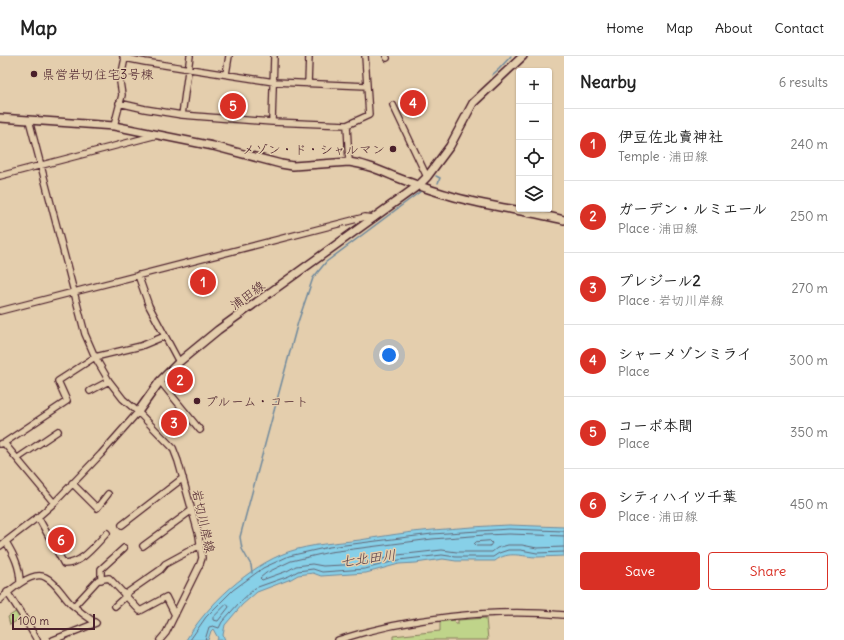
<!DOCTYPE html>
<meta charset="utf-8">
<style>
:root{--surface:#fff;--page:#f6f6f6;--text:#222;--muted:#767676;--line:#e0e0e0;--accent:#d93025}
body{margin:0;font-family:Delius,"Klee One",sans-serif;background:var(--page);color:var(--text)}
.controls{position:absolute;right:12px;top:12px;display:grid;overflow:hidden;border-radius:4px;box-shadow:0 1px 3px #0004}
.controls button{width:36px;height:36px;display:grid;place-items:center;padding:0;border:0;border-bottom:1px solid var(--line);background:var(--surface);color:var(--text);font:20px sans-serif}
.scale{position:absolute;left:12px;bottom:10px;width:83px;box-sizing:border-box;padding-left:4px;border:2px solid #4a1f2b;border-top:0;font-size:11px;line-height:14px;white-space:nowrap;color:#4a1f2b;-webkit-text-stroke:3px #e4cead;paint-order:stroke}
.you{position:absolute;left:389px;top:299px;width:14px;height:14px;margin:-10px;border:3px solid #fff;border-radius:50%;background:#1a73e8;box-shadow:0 0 0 6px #1a73e833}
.badge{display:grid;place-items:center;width:26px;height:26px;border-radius:50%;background:var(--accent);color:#fff;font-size:13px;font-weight:700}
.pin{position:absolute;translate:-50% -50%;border:2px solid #fff;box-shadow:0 1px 4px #0006}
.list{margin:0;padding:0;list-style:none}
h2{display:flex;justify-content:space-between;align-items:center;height:52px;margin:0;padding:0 16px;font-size:17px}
h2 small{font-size:13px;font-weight:400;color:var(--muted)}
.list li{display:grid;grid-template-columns:26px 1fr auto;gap:12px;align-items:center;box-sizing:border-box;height:72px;padding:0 16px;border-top:1px solid var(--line)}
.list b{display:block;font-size:15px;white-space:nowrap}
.list p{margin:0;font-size:13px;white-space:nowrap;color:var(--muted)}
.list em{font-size:13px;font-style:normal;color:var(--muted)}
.actions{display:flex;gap:8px;padding:12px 16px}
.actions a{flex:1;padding:9px 0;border:1px solid var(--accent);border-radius:4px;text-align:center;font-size:14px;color:var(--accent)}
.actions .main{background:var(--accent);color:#fff}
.icon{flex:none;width:22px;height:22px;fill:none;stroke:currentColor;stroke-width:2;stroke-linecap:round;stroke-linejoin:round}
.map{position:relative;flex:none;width:564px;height:584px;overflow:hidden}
header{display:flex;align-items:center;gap:24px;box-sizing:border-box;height:56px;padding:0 20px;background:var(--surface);border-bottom:1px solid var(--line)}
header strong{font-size:19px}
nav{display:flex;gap:22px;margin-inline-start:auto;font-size:14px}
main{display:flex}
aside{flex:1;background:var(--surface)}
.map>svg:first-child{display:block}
.green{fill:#bfd48a;stroke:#847a5a}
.water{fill:#87d0e8;stroke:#6f899c}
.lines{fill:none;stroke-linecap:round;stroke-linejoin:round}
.shore{stroke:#626677;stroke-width:1}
.stream{stroke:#6f899c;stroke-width:1.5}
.minor-casing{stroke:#4a1f2b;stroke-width:8}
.tertiary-casing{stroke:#4a1f2b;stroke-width:10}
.minor{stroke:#e4cead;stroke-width:5.5}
.tertiary{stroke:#e4cead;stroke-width:7}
.poi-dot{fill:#4a1f2b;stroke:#e4cead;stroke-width:1.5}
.labels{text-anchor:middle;stroke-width:3;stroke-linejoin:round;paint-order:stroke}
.poi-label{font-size:13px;fill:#4a1f2b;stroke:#e4cead;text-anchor:start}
.street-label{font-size:13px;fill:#4a1f2b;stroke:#e4cead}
.water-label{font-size:14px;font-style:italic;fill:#533a47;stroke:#e4cead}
</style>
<header>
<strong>Map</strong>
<nav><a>Home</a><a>Map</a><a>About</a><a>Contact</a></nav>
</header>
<main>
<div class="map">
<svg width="564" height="584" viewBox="0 0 564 584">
<rect width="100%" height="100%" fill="#e4cead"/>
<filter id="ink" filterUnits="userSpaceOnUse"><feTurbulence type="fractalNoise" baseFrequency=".025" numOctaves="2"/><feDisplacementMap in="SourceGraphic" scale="8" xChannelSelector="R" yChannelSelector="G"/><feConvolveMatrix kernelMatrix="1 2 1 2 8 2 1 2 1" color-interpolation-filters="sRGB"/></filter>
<g filter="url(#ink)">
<path class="green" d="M17,555L21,562L10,569L8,561Z
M486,562L488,584H393V580L440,575V566L454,564L455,568H458V564Z"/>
<path class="water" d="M509,469L564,471V500C555,500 547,501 538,501C522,501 509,494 495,505H456L443,503L416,507L399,508L366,517L321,520L313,517L298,519L291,523L257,536L242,549L225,569L223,579L225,584H217L218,582L213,573L211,575L208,584H186C207,549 249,510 288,496C311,488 336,487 360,484C384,480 408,476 433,474C458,472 483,470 509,469Z"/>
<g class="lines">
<path class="shore" d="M564,480L509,478L485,479L432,483L330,496L291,505L266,517L260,522L262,524L287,515L296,510L312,508L323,510L364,508L398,499L442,494L457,496H492L497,492L508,489H522L537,492L564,491
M490,485L492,487L490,490H476L474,488L476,486Z
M227,548L229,551L218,565L213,564V562Z
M190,584L206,561L233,534L263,512L289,500L329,491L432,478L509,473L564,475
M205,584L209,571L213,570L219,572L222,566L239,547L255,532L289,520L298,515L313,513L322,516L365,513L399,504L442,499L456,501H493L499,497L508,494H521L537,497L564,496"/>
<path class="stream" d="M492,19L499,13L511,0
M436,120L440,122L438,127
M252,517L251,509L242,493L240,481L298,266L313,222L326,206L421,135"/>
<g class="minor-casing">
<path id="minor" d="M123,0L125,2L145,6L274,26L367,30
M386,0L387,2
M226,18L229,0
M308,28L309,0
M119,47L145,53L182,59L272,66L347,69L369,59L365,0
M393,49L427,121
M182,59L190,0
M29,64L85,278L95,301L109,325L123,343L138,356L173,392L178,405L199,480L202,502L200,508L166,577L160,584
M272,66L274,0
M347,69L349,106
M114,70L122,39L120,26L125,2
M0,120L157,79
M138,219L149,250L179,306
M0,255L365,161L374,162
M160,325L200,374
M90,335L109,325
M4,387L54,447
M0,388L4,387L67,345L58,325L95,301L141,290L165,280
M18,402L58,375
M72,427L97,452L108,438
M38,461L64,508C82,508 95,489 107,477
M122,469L183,422
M6,486C14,499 20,511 20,527
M0,490L38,461L54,447L101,398L138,356
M143,490L192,454
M101,524V513L124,492
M7,536L26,565L37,584
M124,539L160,514L165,508L200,489
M0,544C8,536 32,514 45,521C56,526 62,539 71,548C79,555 87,561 96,567L53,584
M74,550L98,524L109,522L140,555L166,541L175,559
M115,550L126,540
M338,584C406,562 493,552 564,559"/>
</g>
<g class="tertiary-casing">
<path id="tertiary" d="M0,62L114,70L213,90L281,108L293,110L349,106C365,108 379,114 393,120C411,127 429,134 448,139C486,151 526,154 564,164
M138,356L160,325L179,306L218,274L419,129L427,121L450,90L473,47L523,0"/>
</g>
<use href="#minor" class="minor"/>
<use href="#tertiary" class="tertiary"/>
</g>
</g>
<g class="poi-dot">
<circle cx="34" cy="18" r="4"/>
<circle cx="393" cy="93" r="4"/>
<circle cx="197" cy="345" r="4"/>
</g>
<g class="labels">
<g class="poi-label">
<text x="42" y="23">県営岩切住宅3号棟</text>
<text x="385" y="98" text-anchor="end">メゾン・ド・シャルマン</text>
<text x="205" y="350">ブルーム・コート</text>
</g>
<g class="street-label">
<text transform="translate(247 239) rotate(-36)" y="5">浦田線</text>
<text transform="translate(204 465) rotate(78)" y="5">岩切川岸線</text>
</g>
<g class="water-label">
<text transform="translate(368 502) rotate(-7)" y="5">七北田川</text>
</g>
</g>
</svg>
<div class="controls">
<button>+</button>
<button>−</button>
<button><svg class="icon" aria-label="locate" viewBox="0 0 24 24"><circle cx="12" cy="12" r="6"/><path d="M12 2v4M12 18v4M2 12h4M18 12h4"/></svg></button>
<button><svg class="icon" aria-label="layers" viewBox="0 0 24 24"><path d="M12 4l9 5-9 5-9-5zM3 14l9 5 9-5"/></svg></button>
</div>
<div class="scale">100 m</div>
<div class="you"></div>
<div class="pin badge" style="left:203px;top:226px">1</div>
<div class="pin badge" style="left:180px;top:324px">2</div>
<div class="pin badge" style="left:174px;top:367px">3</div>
<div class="pin badge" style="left:413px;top:47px">4</div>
<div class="pin badge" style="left:233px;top:50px">5</div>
<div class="pin badge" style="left:61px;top:484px">6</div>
</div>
<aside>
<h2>Nearby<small>6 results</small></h2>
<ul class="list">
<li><span class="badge">1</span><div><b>伊豆佐北賣神社</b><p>Temple · 浦田線</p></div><em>240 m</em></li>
<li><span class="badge">2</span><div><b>ガーデン・ルミエール</b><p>Place · 浦田線</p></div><em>250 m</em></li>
<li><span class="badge">3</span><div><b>プレジール2</b><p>Place · 岩切川岸線</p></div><em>270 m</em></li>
<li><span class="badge">4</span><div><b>シャーメゾンミライ</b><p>Place</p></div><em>300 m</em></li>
<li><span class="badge">5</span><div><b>コーポ本間</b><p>Place</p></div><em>350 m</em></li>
<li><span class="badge">6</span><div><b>シティハイツ千葉</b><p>Place · 浦田線</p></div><em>450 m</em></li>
</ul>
<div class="actions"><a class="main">Save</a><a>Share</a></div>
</aside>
</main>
